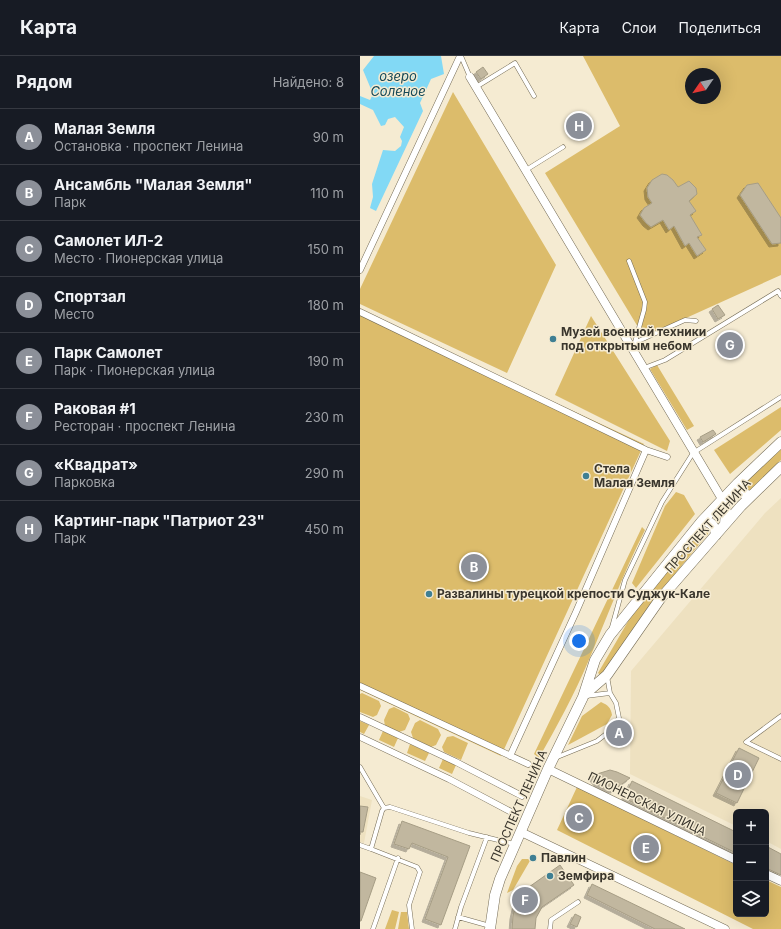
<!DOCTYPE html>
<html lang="ru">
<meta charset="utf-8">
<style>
:root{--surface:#171b24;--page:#242831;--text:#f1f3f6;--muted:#9ea1a6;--line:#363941;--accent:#8c9099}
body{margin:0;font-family:Inter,sans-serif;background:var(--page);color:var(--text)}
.controls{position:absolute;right:12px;bottom:12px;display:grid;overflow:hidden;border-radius:6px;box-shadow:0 4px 16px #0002}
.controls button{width:36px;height:36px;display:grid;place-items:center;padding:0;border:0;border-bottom:1px solid var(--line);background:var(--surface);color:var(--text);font:20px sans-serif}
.compass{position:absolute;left:325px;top:12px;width:36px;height:36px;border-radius:50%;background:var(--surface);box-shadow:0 4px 16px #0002;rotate:236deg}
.you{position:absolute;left:219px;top:585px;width:14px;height:14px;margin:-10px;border:3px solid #fff;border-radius:50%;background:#1a73e8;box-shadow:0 0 0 6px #1a73e833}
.badge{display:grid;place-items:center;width:26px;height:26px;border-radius:50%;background:var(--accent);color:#fff;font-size:13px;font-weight:700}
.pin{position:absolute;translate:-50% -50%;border:2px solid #fff;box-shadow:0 1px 4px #0006}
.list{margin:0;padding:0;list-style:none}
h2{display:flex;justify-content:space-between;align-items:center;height:52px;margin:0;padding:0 16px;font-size:17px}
h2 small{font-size:13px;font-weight:400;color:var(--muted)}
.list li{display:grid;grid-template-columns:26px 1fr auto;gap:12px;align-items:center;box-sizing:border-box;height:56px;padding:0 16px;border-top:1px solid var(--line)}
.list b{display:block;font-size:15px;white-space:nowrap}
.list p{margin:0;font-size:13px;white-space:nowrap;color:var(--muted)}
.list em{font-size:13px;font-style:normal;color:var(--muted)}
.icon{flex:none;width:22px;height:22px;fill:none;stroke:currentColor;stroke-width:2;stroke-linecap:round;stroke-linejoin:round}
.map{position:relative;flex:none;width:421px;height:873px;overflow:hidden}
header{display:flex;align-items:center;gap:24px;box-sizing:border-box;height:56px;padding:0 20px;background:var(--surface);border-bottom:1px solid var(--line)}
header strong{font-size:19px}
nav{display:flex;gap:22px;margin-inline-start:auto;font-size:14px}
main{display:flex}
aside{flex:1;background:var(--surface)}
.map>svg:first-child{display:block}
.built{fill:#eee1c0;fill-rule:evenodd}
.green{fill:#dcbc6b;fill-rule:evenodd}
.water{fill:#82d9f5}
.building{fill:#c1b79f;stroke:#a69d85;filter:url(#shadow)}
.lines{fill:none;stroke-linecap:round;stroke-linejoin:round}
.service-casing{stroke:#756c56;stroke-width:5}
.pedestrian-casing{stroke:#756c56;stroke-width:7}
.minor-casing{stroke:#756c56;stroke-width:9}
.tertiary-casing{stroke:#756c56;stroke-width:11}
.service{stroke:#fff;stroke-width:4}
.pedestrian{stroke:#fff;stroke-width:6}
.minor{stroke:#fff;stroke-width:8}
.tertiary{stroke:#fff;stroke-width:10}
.poi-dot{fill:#3f7f93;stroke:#f5ebd2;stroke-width:1.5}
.labels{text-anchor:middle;stroke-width:3;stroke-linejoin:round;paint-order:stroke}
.poi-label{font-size:12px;font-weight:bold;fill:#3a362d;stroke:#f5ebd2;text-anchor:start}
.street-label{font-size:12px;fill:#3a362d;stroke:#f5ebd2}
.water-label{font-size:13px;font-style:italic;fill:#154857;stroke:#f5ebd2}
</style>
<header>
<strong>Карта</strong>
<nav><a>Карта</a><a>Слои</a><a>Поделиться</a></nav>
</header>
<main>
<aside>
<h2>Рядом<small>Найдено: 8</small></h2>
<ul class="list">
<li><span class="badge">A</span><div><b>Малая Земля</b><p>Остановка · проспект Ленина</p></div><em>90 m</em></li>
<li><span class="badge">B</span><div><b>Ансамбль &quot;Малая Земля&quot;</b><p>Парк</p></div><em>110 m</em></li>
<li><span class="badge">C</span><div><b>Самолет ИЛ-2</b><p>Место · Пионерская улица</p></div><em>150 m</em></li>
<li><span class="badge">D</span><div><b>Спортзал</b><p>Место</p></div><em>180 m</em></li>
<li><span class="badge">E</span><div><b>Парк Самолет</b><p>Парк · Пионерская улица</p></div><em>190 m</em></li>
<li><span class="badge">F</span><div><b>Раковая #1</b><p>Ресторан · проспект Ленина</p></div><em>230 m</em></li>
<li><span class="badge">G</span><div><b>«Квадрат»</b><p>Парковка</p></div><em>290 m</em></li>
<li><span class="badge">H</span><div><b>Картинг-парк &quot;Патриот 23&quot;</b><p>Парк</p></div><em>450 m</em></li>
</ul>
</aside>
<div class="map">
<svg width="421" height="873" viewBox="0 0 421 873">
<defs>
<filter id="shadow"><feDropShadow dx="-3" dy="3" stdDeviation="0" flood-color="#0004"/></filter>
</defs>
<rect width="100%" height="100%" fill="#f5ebd2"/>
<path class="built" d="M421,442V793L406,785V756H376V770L270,718L271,615L405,457ZM379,692L399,702L377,747L356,737Z
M0,740L12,744L4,787L0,786Z"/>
<path class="green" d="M223,0H421V219L284,281L185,117L260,70ZM331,18H355V42H331Z
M93,36L196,209L147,317L0,248V233Z
M0,256L284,388L141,700L0,634Z
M231,260L310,385L307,395L195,339Z
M297,309L334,370L327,374L290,313Z
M421,351V374L370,418L354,394Z
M421,392V404L389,435L380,430Z
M316,436L324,439L335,458L276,532L272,527L305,450Z
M282,471L285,474C263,517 247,562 228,606C214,639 197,670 179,702L174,698Z
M341,471L346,473L348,478C309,523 275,570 242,620L238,617L270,562Z
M2,637L19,645L21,650L17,659L13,661L0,656V638Z
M241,646C248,649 251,652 252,659L247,668L208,689L222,660Z
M34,651L48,658L50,663L45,674L39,676L25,670L24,664L29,653Z
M60,664L78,673L81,679L76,689L71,691L53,682L51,676L55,667Z
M0,665L9,669L4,678L0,676Z
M23,675L38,682L34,691L19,684Z
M93,680L108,687L101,704L84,696L82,691L87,681Z
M50,688L69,697L65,705L47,697Z
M83,703L96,709L92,718L79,712Z
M217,731L376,809V858H406V824L421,831V873H393L197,774Z
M162,803H171L153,834L147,837L157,810Z
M32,854L39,856L35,873H25Z
M41,856H47L49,873H38Z"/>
<path class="water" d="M14,0H81L84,18L71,23L60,47L63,55L16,155L10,152L13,141L12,128L23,94L35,95L41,90L42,85L40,81L44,71L35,61L28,63L25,69L21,70L13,54L0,48V40L10,44L13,38L3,14Z"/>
<path class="building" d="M123,11L128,18L121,23L116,16Z
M302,118L307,119L313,124L318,131L329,125L336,132L337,138L329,145L336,155L330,159L342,179L337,181L346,194L337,200L329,187L325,190L314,170L309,174L303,164L291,171L286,167L280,159L284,152L292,147L288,141L287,132L292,124Z
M398,127L421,162V187L412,188L380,139L387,129Z
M358,249L365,259L358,263L352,253Z
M353,374L356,378L343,386L340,381Z
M379,692L399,702L377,747L356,737Z
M250,714L257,716L270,722L254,734H248L238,728L232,721L237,718Z
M272,725L376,776V797L264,742Z
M0,750L8,751L3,776H0Z
M42,765L110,790L81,869L65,863L88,801L52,787L49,793L34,788Z
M406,790L421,798V819L406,812Z
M200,809L214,829L182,851L176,862L175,873H152L153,860L157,842L169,831Z
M0,816L16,822L1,865H0Z
M232,828L325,873H295L227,839Z
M215,858L221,861L217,871L210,868Z"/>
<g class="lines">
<g class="service-casing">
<path id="service" d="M101,0L110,21
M116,31L155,7L174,40
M166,114L203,91
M269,205L285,246L284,254L275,286
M274,287L325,264L336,265
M284,312L305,304L418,235L421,240
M252,571L265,524L302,446L333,397L421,341
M226,640L250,637
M421,660L386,686L421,703
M195,702L237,685L250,675L259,662L256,647L250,637L247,620
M0,711L24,752
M24,752L30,751L109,777L154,788
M0,789L11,793L22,755L24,752
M11,793L57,811L60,816L49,849L52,873
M98,861L130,870
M13,873L38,802
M95,873L101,851L127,781
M190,873L191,864L218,846"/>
</g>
<g class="pedestrian-casing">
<path id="pedestrian" d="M0,214L100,0
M0,256L286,394L307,401
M0,630L168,708
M0,661L96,706L162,740
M0,681L89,723L155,758
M150,700L216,556L286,394"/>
</g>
<g class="minor-casing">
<path id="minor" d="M110,21L362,443
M188,713L376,804
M161,776L365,873
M406,818L421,825"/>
</g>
<g class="tertiary-casing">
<path id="tertiary" d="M378,427C379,435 383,439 391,440
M362,443L366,456L365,468
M342,465C351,465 355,470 356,479
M224,639L247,619L300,543L381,450L421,411
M130,873L135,839L140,823L188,713L223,641L235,604L250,579L342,465L378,427L421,386"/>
</g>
<use href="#service" class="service"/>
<use href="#pedestrian" class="pedestrian"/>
<use href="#minor" class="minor"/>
<use href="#tertiary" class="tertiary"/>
</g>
<g class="poi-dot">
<circle cx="193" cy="283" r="4"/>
<circle cx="226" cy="420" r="4"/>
<circle cx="69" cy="538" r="4"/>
<circle cx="173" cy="802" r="4"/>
<circle cx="190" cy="820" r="4"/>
</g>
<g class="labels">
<g class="poi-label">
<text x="201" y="280">Музей военной техники<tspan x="201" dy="14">под открытым небом</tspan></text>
<text x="234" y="417">Стела<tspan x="234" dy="14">Малая Земля</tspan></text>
<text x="77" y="542">Развалины турецкой крепости Суджук-Кале</text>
<text x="181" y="806">Павлин</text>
<text x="198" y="824">Земфира</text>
</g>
<g class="street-label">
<text transform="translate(348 470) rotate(-48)" y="4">ПРОСПЕКТ ЛЕНИНА</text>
<text transform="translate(287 748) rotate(26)" y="4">ПИОНЕРСКАЯ УЛИЦА</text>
<text transform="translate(159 750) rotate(-66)" y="4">ПРОСПЕКТ ЛЕНИНА</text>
</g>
<g class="water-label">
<text x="38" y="25">озеро<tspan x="38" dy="15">Соленое</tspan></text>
</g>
</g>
</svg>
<div class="controls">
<button>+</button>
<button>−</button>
<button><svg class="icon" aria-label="layers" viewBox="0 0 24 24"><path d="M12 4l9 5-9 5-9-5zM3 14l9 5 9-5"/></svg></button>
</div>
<svg class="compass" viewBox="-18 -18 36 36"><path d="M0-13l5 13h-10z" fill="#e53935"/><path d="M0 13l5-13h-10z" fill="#9ea1a6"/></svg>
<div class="you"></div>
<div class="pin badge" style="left:259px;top:677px">A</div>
<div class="pin badge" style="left:114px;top:511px">B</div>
<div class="pin badge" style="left:219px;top:762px">C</div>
<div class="pin badge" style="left:378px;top:719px">D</div>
<div class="pin badge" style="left:286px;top:792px">E</div>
<div class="pin badge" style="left:165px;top:844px">F</div>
<div class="pin badge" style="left:370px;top:289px">G</div>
<div class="pin badge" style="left:219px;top:70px">H</div>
</div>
</main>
